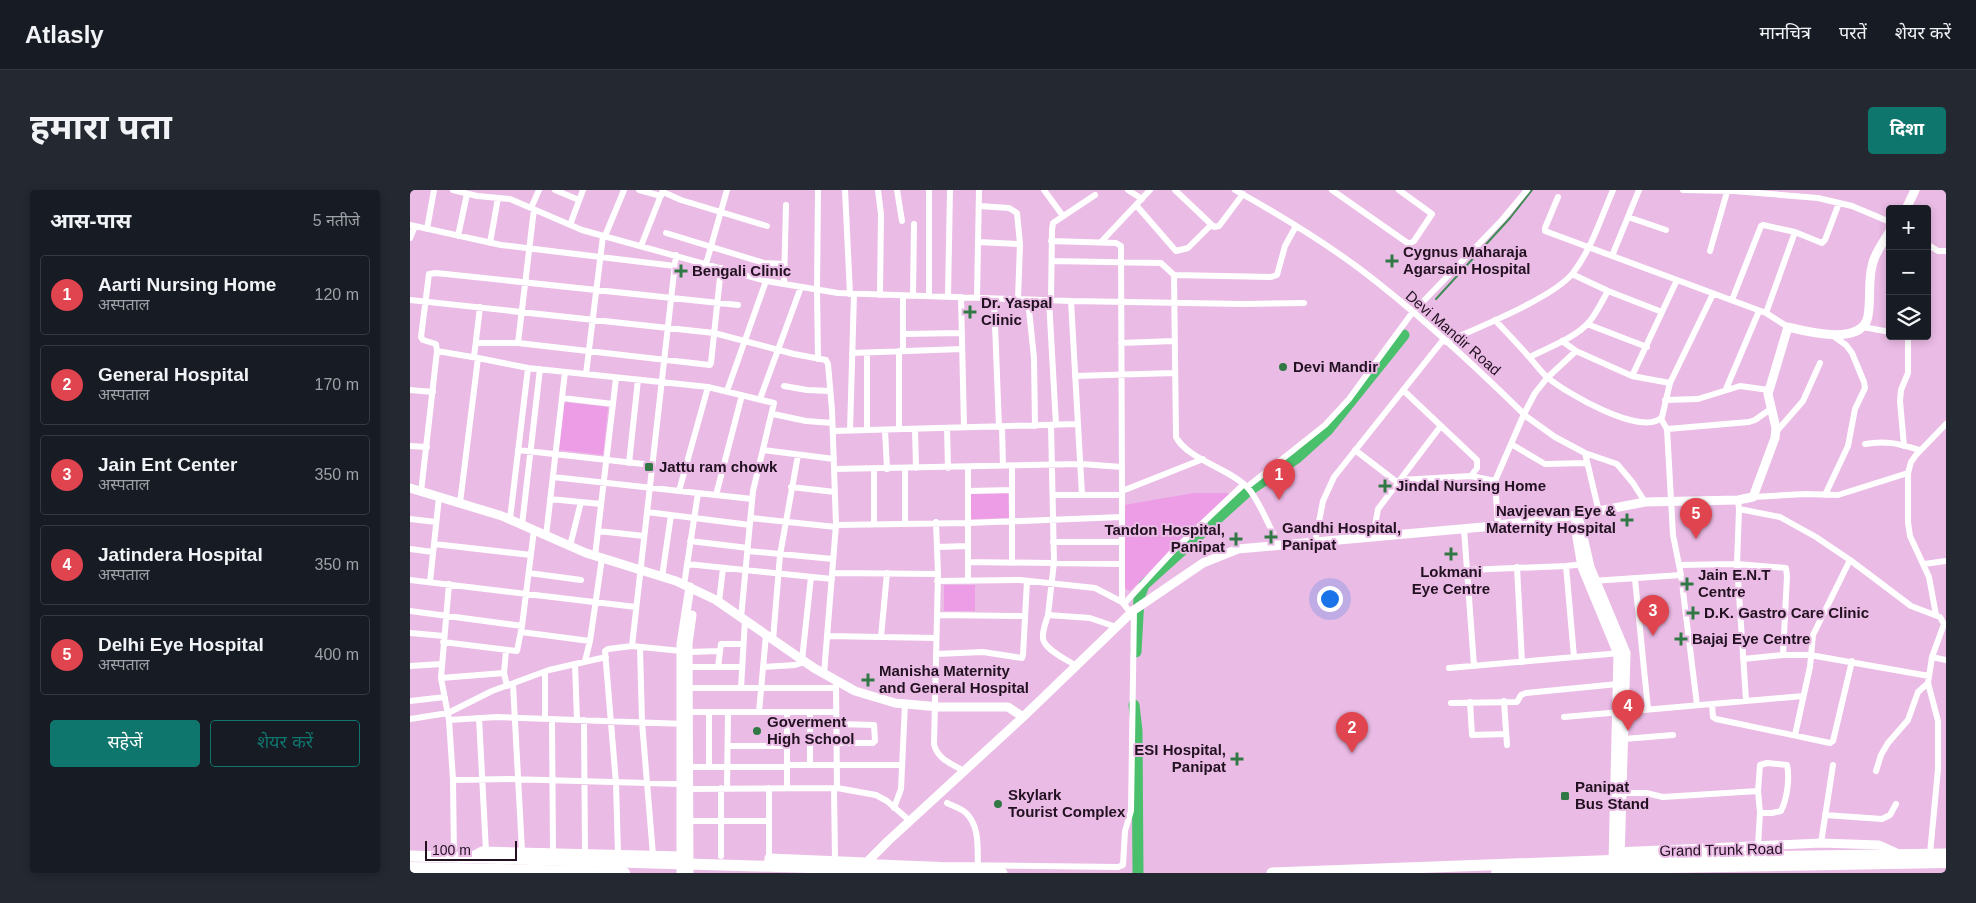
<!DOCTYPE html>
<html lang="hi">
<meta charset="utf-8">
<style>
:root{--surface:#171b24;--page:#242831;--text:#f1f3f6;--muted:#9ea1a6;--line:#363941;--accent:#0f766e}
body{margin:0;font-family:Helvetica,"Noto Sans Devanagari",sans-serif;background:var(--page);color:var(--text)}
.controls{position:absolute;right:15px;top:15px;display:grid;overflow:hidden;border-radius:5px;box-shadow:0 2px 8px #0003}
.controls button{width:45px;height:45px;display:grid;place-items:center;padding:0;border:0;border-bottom:1px solid var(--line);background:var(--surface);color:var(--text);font:25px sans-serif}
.scale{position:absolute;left:15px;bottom:12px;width:92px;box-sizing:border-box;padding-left:5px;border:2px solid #221121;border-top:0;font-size:14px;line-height:18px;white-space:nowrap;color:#221121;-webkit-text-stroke:4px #eabbe5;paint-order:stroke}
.you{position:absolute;left:919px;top:408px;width:18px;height:18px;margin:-12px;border:4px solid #fff;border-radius:50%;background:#1a73e8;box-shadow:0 0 0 8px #1a73e833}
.badge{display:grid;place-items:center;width:32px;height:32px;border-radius:50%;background:var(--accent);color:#fff;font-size:16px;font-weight:700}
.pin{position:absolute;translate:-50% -41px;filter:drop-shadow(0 1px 2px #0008)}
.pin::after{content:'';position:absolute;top:26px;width:18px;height:15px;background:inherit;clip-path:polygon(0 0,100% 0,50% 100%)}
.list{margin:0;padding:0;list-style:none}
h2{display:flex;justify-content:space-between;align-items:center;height:65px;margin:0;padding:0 20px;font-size:21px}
h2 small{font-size:16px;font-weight:400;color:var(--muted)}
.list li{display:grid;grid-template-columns:32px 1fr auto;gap:15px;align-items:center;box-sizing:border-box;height:80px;margin:0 10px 10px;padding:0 10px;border:1px solid var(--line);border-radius:5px}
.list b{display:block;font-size:19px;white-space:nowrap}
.list p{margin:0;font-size:16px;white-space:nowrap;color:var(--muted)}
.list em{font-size:16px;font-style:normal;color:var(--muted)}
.actions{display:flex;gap:10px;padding:15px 20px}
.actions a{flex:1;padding:11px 0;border:1px solid var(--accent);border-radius:5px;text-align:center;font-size:18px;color:var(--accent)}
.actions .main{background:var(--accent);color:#fff}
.icon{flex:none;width:28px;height:28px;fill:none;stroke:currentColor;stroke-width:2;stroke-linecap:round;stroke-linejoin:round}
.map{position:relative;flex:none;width:1536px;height:683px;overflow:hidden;border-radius:5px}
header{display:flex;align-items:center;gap:30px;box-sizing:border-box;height:70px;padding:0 25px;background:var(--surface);border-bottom:1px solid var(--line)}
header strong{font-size:24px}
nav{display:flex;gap:28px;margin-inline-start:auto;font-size:18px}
.intro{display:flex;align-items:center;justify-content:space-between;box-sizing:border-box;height:120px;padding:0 30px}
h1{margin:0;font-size:35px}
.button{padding:12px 22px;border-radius:5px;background:var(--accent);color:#fff;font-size:18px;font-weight:700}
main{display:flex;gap:30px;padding:0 30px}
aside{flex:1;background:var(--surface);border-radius:5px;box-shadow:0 2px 8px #0003}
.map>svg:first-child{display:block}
.green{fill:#ed9ce6}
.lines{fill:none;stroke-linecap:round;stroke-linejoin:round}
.stream{stroke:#3e8b56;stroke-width:2}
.river{stroke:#4abf6c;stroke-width:11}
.minor{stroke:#fff;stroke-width:6}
.tertiary{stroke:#fff;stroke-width:9}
.trunk{stroke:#fff;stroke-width:11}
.motorway{stroke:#fff;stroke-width:12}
.poi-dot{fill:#317845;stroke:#eabbe5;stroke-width:2}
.labels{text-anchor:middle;stroke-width:4;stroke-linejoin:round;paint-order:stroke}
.poi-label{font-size:15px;font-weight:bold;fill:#221121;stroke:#eabbe5;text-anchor:start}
.street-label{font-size:15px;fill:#221121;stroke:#eabbe5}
</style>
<header>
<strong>Atlasly</strong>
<nav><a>मानचित्र</a><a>परतें</a><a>शेयर करें</a></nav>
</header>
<div class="intro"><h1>हमारा पता</h1><a class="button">दिशा</a></div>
<main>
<aside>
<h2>आस-पास<small>5 नतीजे</small></h2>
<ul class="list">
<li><span class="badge" style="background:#e0444e">1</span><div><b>Aarti Nursing Home</b><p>अस्पताल</p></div><em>120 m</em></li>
<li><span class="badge" style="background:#e0444e">2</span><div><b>General Hospital</b><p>अस्पताल</p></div><em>170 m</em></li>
<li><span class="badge" style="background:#e0444e">3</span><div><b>Jain Ent Center</b><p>अस्पताल</p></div><em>350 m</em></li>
<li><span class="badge" style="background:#e0444e">4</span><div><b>Jatindera Hospital</b><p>अस्पताल</p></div><em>350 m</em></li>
<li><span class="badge" style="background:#e0444e">5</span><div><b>Delhi Eye Hospital</b><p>अस्पताल</p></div><em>400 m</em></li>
</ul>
<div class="actions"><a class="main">सहेजें</a><a>शेयर करें</a></div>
</aside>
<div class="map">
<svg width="1536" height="683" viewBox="0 0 1536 683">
<rect width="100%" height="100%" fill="#eabbe5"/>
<path class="green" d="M154,212L198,217L193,265L149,260Z
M598,303L599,328L561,329V304Z
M784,303H818L819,305L720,401L713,397L714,315Z
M534,395H565V421H534Z"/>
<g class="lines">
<path class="stream" d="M1026,109L1100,28L1122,0"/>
<path class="river" d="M726,462L729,408L734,395L837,302L887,268L917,241L994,145
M724,515L727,541L728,683"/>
<path class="minor" d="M43,0L67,6L100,9L172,40L356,91L428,103L661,111L833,114L894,113
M145,0L169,10
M229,0L251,6
M408,0L407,100L408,169
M435,0L440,104
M468,0L471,24L470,105
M487,0L492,31
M519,0V106
M634,0L653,26
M718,0L732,9
M765,0L804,37L809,36L833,4
M825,0C868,24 911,50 950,79C1007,122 1066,177 1117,227L1145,247L1175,263L1207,274L1223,293L1235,312
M922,0L999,54L1004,51L1022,24L989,0
M1273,0L1324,1L1408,8L1442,16L1480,32
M253,2L271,10L357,36
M1148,7L1135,38V41L1356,123L1378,137
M726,15L766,61L778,58L801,35
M569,16L599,18L607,23L610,54L608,109
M121,18L129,0
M1218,27L1256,40
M0,35L91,55L265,76
M160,35L173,0
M17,39L24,0
M256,43L354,73L374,74
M48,46L57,4
M195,46L214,0
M0,48L5,36
M641,51L706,53L711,56L712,301
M568,52L610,54
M691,52L740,0
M80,53L88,8
M1517,54L1528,61H1536
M231,56L253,0
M1300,61L1317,2
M1202,66L1229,0
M642,71L751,73L764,85L861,87L867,85L875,56L886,36
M296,74L317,0
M1162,84L1198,101L1252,122
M764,85L766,247C778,270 821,279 838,298C849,310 861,340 869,356
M374,94L376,15
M503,106L504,34
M538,107L540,0
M551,107L554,237
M567,108L569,0
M584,109L589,237
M0,110L304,143L384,164L416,170L418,174L422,220L426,335L414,484
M618,110L624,168L625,236
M639,110L646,235
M641,110L642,40L643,33L685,5
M1322,110L1351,36L1353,35L1385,42L1412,53L1415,50L1429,13
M661,111L672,305
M1356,123L1385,42
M1085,130C1096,142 1108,154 1119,167C1125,173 1130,181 1137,187C1154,202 1233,248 1252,227L1260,193L1303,104
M1177,134L1237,157
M1453,137L1480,142
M493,144L552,143
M1152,151L1166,161L1222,186L1260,193
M1036,152C1067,138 1143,108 1163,83C1182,58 1191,28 1203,0
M66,153H108L300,175L301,173L311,78
M108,153L124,19
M711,153L764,151
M27,161L68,168L118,178L298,197L364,213L343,301L331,428
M493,161V106
M442,163L552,159
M457,163V240
M64,167L70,117
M1120,167C1139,157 1166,148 1180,131C1187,122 1192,111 1198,101
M176,184L193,46
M665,186L764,183
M1222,186L1267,90
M374,196L397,200L420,201
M1316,199L1349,121
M0,200L23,202
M993,200L1067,270V278L1061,286
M317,201L356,91
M152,208L203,214
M350,209L391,97
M1255,210L1288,209L1330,196L1359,200
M363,224L396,231L422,233
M1251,229L1257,239L1263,345L1271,385L1287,515
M641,235L644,372L638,425L680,428L706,437
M592,237L593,276
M537,238L538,278
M489,239V161
M505,239L506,278
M1257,239L1339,232L1345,230L1362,218
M475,240L477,279
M423,241L668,234
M440,241L444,104
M1366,242L1393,211L1410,173
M1101,254L1135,274L1177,273
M1455,254C1476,250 1489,254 1510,260
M0,256L17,257
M1494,256L1490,211L1491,200L1498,183V146
M108,260L242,275
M353,260L424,269
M945,260L988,293
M1175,263L1189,322
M219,273L228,190
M602,276V372
M495,278V333
M558,278V391
M424,279L671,274L712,277
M464,279V334
M143,287L342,309
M990,290L1061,286L1085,291
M381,297L425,302
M837,297L915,235L939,209L1002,123L1092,30L1117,0
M269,301L298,197
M558,301L602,300
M11,302L27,161L26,154L13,150L11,147L19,84L26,83L328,115
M306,305L332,205
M643,305H712
M1415,305L1438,256L1445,219L1455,198L1454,192L1442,163L1436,155L1422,145
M1343,307L1395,304L1428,305L1498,283
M140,309L191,314
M1328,310L1329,319L1370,327L1406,347L1440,370L1501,416L1530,427L1534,434L1522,467L1518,493L1528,531V579L1520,664
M50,313L68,168
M1329,319L1327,374L1336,510
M237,322L340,335
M341,328L426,337
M0,329L26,332
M100,329L118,178
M526,332L528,384L524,554C527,569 542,574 554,581
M112,335L130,179
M426,335L558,333L712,327
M1088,335L1085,291L1114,224L1125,203L1137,188L1166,161
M1054,339L1064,476
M188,341L234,346
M136,346L155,182
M963,347L968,319L1030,237
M280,351L338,358
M643,352H712
M905,352L913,311L924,287L1033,150
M24,354L121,365
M160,356L171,312
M527,357L558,356
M0,359L23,362
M338,361L423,369
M185,366L206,188
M558,372L712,374
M277,374L422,389
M1514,374L1536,371
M1269,375L1327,374L1376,378L1377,386L1373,465
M1156,376L1164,467
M1107,377L1112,472
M1057,380L1156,376L1175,374
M119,383L171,390
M422,383L528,384
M252,387L261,325
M1225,389L1238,519
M0,390L226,417
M527,391L610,390L685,398L712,412L721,423
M1182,391L1271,385
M20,392L29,307
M39,394L31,488L39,530L43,590L44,667
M274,395L288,303
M309,412L313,378
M712,412V301L793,269
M714,414L764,360L834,294
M0,421L112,436
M527,425L615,426
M638,425C636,432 632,441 633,448C633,459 658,470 666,476
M1526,425L1519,387L1500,346L1498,332V283L1501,272L1506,265L1536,234
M111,442L180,451
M0,443L34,446
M417,446L526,448
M471,447L477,383
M363,450L370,365L388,265
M33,452L107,461L112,436L124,340
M222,456L266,65
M230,457L232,532L243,665
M96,461L94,483L97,496
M278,462L309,461
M526,464L573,462L612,468L613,465L617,391
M1522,467L1536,470
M1333,469L1373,465H1400L1519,486
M392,470L401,387
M175,471L180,451L192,368
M165,474L167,530
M0,476L32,474
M278,477H332
M308,477L311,454H333
M353,477L385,475L395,472
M1039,478L1210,463
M135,482V529
M31,488L94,483
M103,494L112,661
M426,495L427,598
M278,498H426
M331,498L335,430
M0,511L35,507
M1094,511L1097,555
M1060,512L1062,545L1096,544
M1041,513L1107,512L1111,505L1116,503L1208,494
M1302,514L1303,527L1306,529L1420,553L1423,551L1442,471
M278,522H426
M349,522L356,445
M1154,527L1393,506
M69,528L76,661
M0,529L38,523L82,501L139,480L196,467
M142,529L143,662
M39,530L87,527L275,534
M174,530L175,663
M426,534L464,535L465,551L463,553H426
M1385,545L1400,477L1403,445L1440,370
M1214,549L1263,545
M318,556H377
M377,575H492
M400,575V522
M278,577H377
M299,577V522
M1466,581L1471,565L1478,553L1498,530L1508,502L1518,493
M43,590L99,589L271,594
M311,598V666
M317,598L318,522
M359,598V668
M377,598V522
M424,598L425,670
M275,599L427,598L466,605L477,611L500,631
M1208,603H1236L1253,607L1348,601L1350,575L1357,573L1377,575C1380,588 1377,609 1371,621L1362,623H1350L1348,601
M537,613C543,616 550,618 555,622C571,636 567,661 568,679
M484,618L491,599L495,514
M1415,625L1472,629L1480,625L1486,614
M279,631H359
M1411,653L1423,575
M1348,656L1350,623
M208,664L206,593L195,461L198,459L222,456L271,461
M456,672L532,675L708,677L713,675L715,641L721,621L724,420"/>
<path class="tertiary" d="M1496,19L1505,0
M0,298L92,326L176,363L266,391L285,400L306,410L404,478L445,501L485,513L529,517H598L613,527
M1168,325L1180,377L1216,463L1210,670
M1166,331L1165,336L1172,377L1208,464L1203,671
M1206,662L1411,653L1469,655L1489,664
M59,668L72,661L271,666
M359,676V668L456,672
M448,681L478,651L613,527L724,420L793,373L828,359L1073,337L1168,325L1235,312L1328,310L1343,307L1365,248L1366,238L1358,204L1378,137C1398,142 1453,156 1458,126C1461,109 1458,92 1462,76C1464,64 1474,51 1480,41
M271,683V454L280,397
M279,683L278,454L282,425"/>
<path class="trunk" d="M0,666L592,683
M862,683L1267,668L1536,664"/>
<path class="motorway" d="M0,678L214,683
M1087,683L1259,677L1536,672"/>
</g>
<g class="poi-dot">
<path d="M979.5 63.5h5v5h5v5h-5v5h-5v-5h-5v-5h5z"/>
<path d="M268.5 73.5h5v5h5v5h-5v5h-5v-5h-5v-5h5z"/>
<path d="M557.5 114.5h5v5h5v5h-5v5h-5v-5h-5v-5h5z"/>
<circle cx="873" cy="177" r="5"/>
<rect x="234" y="272" width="10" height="10" rx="2.5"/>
<path d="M972.5 288.5h5v5h5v5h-5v5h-5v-5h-5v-5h5z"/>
<path d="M1214.5 322.5h5v5h5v5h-5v5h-5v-5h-5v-5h5z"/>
<path d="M858.5 339.5h5v5h5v5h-5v5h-5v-5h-5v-5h5z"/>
<path d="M823.5 341.5h5v5h5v5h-5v5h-5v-5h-5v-5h5z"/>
<path d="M1038.5 356.5h5v5h5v5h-5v5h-5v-5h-5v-5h5z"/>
<path d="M1274.5 386.5h5v5h5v5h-5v5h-5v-5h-5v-5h5z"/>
<path d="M1280.5 415.5h5v5h5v5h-5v5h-5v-5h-5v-5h5z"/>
<path d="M1268.5 441.5h5v5h5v5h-5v5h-5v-5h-5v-5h5z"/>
<path d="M455.5 482.5h5v5h5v5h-5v5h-5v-5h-5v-5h5z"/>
<circle cx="347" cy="541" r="5"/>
<path d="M824.5 561.5h5v5h5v5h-5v5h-5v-5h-5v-5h5z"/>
<rect x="1150" y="601" width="10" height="10" rx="2.5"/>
<circle cx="588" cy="614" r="5"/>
</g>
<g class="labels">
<g class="poi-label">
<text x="993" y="67">Cygnus Maharaja<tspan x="993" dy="17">Agarsain Hospital</tspan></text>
<text x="282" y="86">Bengali Clinic</text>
<text x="571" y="118">Dr. Yaspal<tspan x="571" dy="17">Clinic</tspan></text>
<text x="883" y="182">Devi Mandir</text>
<text x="249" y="282">Jattu ram chowk</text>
<text x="986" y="301">Jindal Nursing Home</text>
<text x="1206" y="326" text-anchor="end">Navjeevan Eye &amp;<tspan x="1206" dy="17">Maternity Hospital</tspan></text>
<text x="872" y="343">Gandhi Hospital,<tspan x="872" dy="17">Panipat</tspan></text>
<text x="815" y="345" text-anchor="end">Tandon Hospital,<tspan x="815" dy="17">Panipat</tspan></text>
<text x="1041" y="387" text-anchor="middle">Lokmani<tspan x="1041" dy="17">Eye Centre</tspan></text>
<text x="1288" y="390">Jain E.N.T<tspan x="1288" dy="17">Centre</tspan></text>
<text x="1294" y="428">D.K. Gastro Care Clinic</text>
<text x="1282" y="454">Bajaj Eye Centre</text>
<text x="469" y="486">Manisha Maternity<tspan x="469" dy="17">and General Hospital</tspan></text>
<text x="357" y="537">Goverment<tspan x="357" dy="17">High School</tspan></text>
<text x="816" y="565" text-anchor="end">ESI Hospital,<tspan x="816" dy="17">Panipat</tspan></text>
<text x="1165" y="602">Panipat<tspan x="1165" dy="17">Bus Stand</tspan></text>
<text x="598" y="610">Skylark<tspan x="598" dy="17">Tourist Complex</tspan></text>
</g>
<g class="street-label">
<text transform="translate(1043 143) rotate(41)" y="5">Devi Mandir Road</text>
<text transform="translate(1311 660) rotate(-1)" y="5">Grand Trunk Road</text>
</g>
</g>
</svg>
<div class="controls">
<button>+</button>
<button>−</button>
<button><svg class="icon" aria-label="layers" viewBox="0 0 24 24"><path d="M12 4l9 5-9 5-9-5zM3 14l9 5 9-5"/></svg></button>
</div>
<div class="scale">100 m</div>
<div class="you"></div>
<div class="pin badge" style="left:869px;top:310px;background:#e0444e">1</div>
<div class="pin badge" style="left:942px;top:563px;background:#e0444e">2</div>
<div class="pin badge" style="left:1243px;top:446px;background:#e0444e">3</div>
<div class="pin badge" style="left:1218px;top:541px;background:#e0444e">4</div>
<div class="pin badge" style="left:1286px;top:349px;background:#e0444e">5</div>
</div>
</main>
